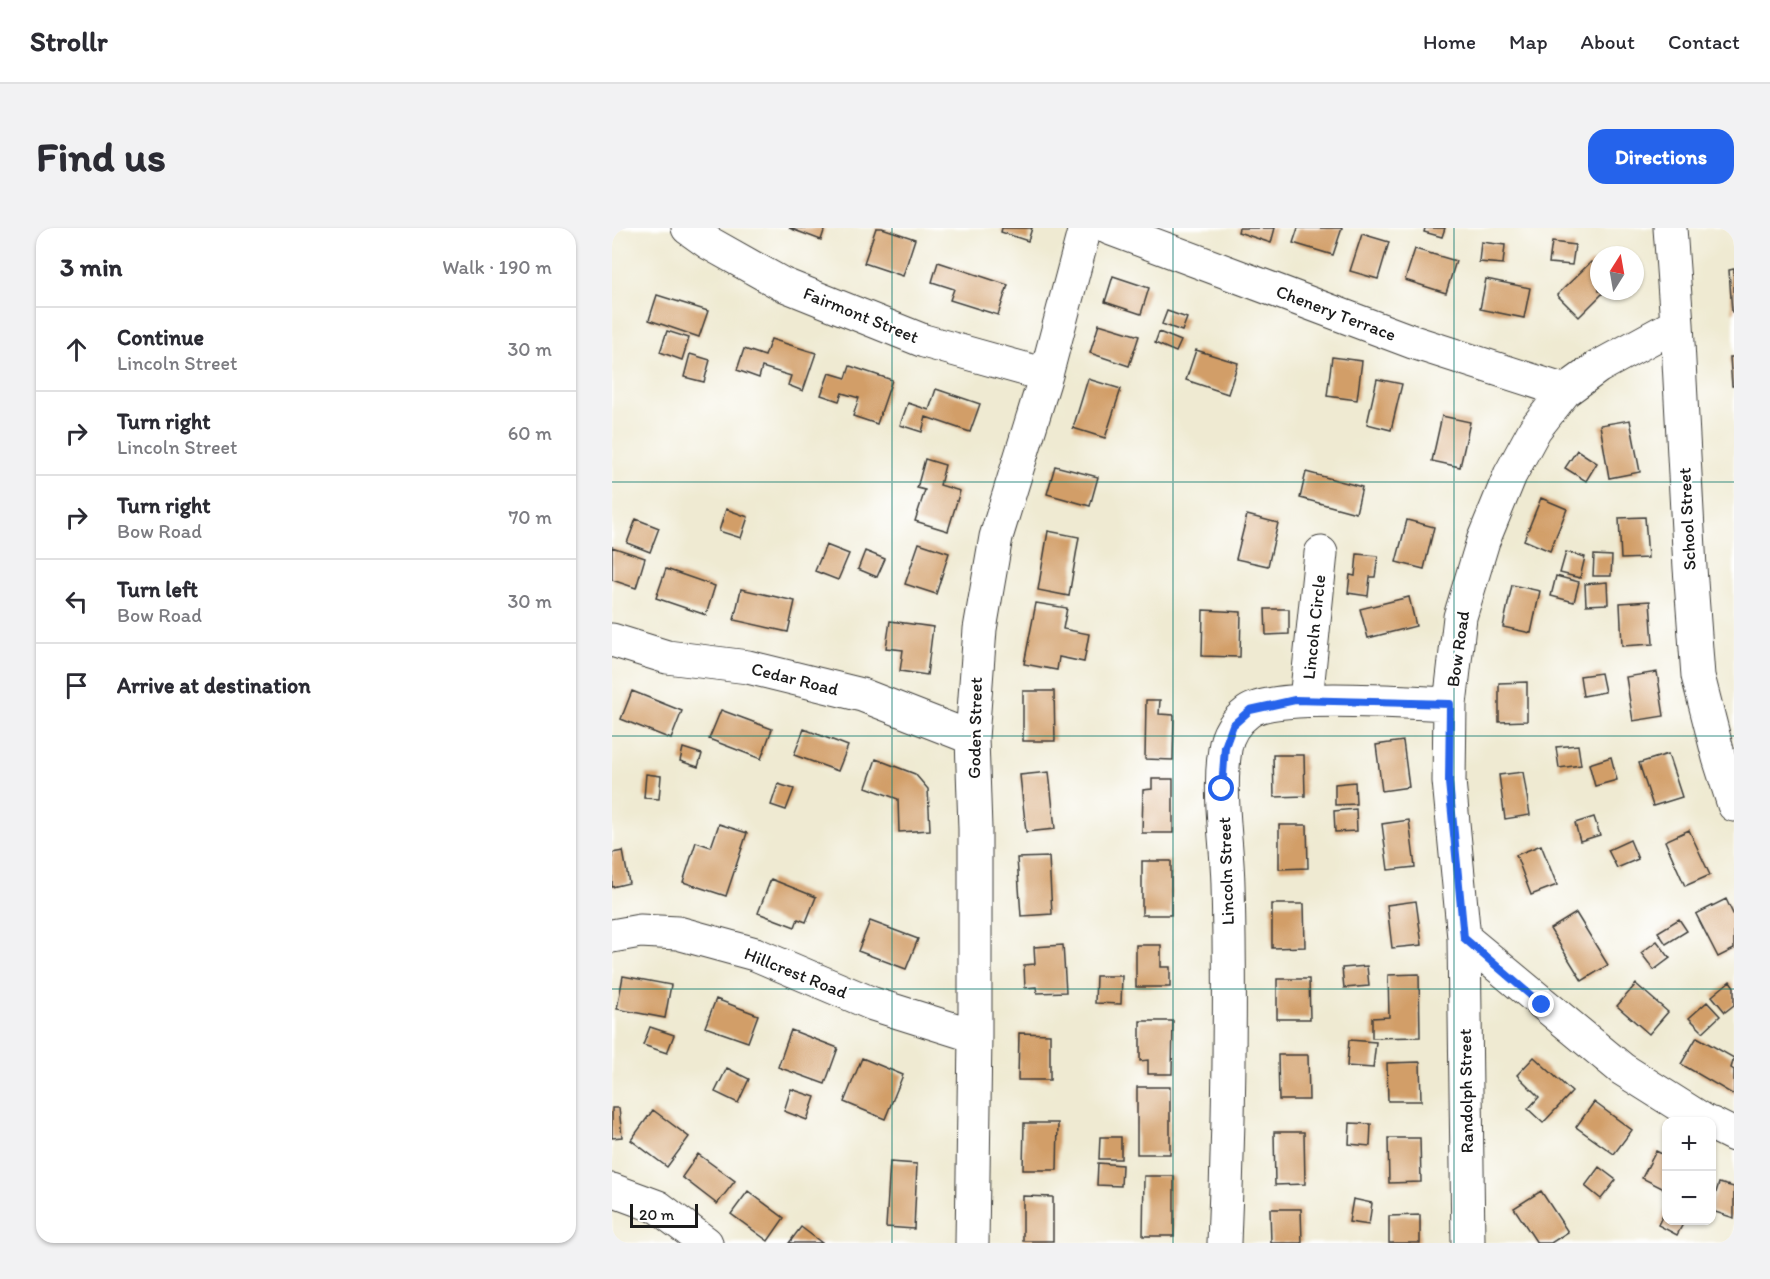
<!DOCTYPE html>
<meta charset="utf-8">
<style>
:root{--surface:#fff;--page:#f2f2f3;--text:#2b2b33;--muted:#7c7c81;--line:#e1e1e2;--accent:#2563eb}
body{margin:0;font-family:Itim,sans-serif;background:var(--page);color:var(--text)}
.controls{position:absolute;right:18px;bottom:18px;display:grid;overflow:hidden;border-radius:12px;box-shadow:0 2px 4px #0004}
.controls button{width:54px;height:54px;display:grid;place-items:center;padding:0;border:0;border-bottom:2px solid var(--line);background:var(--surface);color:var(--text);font:30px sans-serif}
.compass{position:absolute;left:978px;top:18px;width:54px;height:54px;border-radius:50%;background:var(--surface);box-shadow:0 2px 4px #0004;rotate:11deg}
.scale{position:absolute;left:18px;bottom:15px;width:68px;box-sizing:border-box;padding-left:6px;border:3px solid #1c1c1c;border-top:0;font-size:16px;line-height:21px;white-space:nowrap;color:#1c1c1c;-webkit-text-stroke:4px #fff;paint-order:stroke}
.stop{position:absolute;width:18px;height:18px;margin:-14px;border:4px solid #2563eb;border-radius:50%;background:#fff}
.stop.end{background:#2563eb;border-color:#fff;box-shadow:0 2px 6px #0008}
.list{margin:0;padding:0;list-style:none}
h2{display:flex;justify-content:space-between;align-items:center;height:78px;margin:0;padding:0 24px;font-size:26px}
h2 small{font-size:20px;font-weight:400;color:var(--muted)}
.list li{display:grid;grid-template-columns:39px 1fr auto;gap:18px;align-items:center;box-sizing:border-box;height:84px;padding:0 24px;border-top:2px solid var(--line)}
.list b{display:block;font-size:22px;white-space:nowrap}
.list p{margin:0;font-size:20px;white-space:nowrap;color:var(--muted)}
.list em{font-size:20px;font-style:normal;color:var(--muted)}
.icon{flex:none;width:33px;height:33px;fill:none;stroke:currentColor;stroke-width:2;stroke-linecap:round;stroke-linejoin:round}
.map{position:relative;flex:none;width:1122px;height:1015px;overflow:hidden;border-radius:18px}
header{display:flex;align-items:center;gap:36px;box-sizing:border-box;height:84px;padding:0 30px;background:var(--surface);border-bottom:2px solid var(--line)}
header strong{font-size:28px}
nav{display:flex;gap:33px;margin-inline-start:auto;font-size:21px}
.intro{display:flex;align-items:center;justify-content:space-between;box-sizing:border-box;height:144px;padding:0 36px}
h1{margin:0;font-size:42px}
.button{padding:15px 27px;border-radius:18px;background:var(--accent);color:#fff;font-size:21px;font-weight:700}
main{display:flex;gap:36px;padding:0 36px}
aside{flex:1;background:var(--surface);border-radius:18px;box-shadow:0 2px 4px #0004}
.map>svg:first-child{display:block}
.building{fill:#d29e67}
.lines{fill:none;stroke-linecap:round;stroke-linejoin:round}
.minor-casing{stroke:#3c3b37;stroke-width:35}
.minor{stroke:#fff;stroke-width:33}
.route{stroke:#2563eb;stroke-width:8}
.grid{fill:none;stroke:#0f766e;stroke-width:1.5;stroke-opacity:0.55}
.labels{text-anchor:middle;stroke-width:4.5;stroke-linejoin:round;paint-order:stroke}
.street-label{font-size:18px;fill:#1c1c1c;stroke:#fff}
</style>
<header>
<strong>Strollr</strong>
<nav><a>Home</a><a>Map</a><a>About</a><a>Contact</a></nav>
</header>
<div class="intro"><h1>Find us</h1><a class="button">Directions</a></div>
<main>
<aside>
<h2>3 min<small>Walk · 190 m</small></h2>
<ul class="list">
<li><svg class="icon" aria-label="ahead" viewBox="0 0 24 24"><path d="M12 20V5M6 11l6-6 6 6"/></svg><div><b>Continue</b><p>Lincoln Street</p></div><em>30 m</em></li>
<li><svg class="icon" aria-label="right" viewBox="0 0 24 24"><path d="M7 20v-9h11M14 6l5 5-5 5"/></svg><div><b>Turn right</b><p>Lincoln Street</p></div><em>60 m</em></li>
<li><svg class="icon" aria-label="right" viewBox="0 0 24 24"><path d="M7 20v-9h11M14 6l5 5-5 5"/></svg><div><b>Turn right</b><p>Bow Road</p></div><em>70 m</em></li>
<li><svg class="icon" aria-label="left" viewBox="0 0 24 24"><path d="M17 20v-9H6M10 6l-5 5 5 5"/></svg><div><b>Turn left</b><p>Bow Road</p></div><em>30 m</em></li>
<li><svg class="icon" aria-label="arrive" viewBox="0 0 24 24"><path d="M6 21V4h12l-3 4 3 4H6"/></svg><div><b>Arrive at destination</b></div></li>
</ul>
</aside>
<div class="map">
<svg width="1122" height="1015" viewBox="0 0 1122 1015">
<rect width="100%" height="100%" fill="#fff"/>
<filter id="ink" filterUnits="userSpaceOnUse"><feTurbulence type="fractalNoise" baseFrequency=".0167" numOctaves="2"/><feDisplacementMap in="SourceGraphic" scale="12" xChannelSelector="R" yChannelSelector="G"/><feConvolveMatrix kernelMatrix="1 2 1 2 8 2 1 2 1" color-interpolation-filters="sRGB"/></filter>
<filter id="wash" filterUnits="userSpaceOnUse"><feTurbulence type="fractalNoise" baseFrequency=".008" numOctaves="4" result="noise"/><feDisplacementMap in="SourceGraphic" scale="24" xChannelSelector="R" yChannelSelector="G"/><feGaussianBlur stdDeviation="1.35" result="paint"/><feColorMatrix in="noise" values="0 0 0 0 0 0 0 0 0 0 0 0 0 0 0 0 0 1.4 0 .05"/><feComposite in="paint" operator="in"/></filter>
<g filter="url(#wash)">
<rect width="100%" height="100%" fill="#efead2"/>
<g id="blocks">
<path class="building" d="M177,0H213L209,12Z
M264,0H270L303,11L291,48L252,35Z
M390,0H420L416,13L389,4Z
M627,0H663L659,15L626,4Z
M686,0H730L721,27L681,15Z
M813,0H833L830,9L812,4Z
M750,6L777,14L766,51L738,43Z
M869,14L893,17L891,36L867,34Z
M940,14L963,17L960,37L937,35Z
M803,21L844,33L834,65L793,52Z
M326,34L396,57L386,87L338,72L342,61L320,54Z
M979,34L987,41V63H993L967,89L945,67Z
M1122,41V84H1120L1117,42Z
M501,48L537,60L529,86L493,74Z
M874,51L918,60L912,90L868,81Z
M45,67L96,83L87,109L37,92Z
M555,83L575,90L570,103L550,96Z
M487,96L527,108L517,138L478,125Z
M55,103L77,110L70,132L48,124Z
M547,104L569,113L564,124L543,115Z
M159,111L204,125L191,163L176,157L179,148L150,139L147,150L125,142L132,121L153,128Z
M584,122L626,135L616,166L574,152Z
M78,126L98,132L92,154L72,149Z
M720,129L750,133L745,172L715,168Z
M1118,129H1122V158H1120Z
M238,138L280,152L265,196L241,188L247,170L230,165L227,173L209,167L217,145L234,150Z
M476,151L509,161L493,210L461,200Z
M765,151L790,156L779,202L755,196Z
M324,161L368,176L358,204L314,189L310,204L288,197L296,175L317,182Z
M830,188L858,194L848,239L820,233Z
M1018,192L1028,244L997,250L988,197Z
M965,222L985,235L974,253L953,240Z
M313,231L333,237L328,257L348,263L336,303L303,293L313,262L305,260Z
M443,238L486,249L478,278L435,266Z
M694,244L750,259L744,285L688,270Z
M929,270L955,281L938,323L912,312Z
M114,281L136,289L129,310L107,303Z
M635,287L666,295L656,338L624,331Z
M1033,289L1036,330L1009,331L1007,290Z
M24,291L47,300L38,324L15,315Z
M795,292L822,299L812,341L784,334Z
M436,303L467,309L457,368L426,362Z
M307,315L337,325L324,366L293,356Z
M214,317L237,326L226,352L203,343Z
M0,319L33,330L24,360L0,352Z
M253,323L273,331L265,349L246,341Z
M954,324L973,329L968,350L948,345Z
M745,326L766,328L763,349H758L756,368L736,365L738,347L743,348Z
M982,327L1000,328L999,348H981Z
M54,341L103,358L94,387L44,370Z
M944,348L967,354L962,374L939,368Z
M995,354L996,376L974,377L973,356Z
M900,357L928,363L919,405L891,399Z
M129,361L183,373L176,404L122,392Z
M797,369L804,398L756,410L748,381Z
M1038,373L1041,416L1010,418L1008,375Z
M424,375L455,380L451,401L477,406L472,434L447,429L445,442L412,436Z
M653,381H677V406L654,407Z
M591,382L629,384L628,429L590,428Z
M278,393L321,399L315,447L288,443L291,422L274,420Z
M1045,444L1052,488L1021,493L1014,449Z
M989,445L993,464L971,468L968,448Z
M915,454V493L887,494V455Z
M20,463L70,483L59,511L9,491Z
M411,463H442L443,513H411Z
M534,472H548L547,486L562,487L561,532L533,531Z
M109,482L160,501L149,531L97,511Z
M192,501L236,518L226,543L182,527Z
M791,513L797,559L770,563L764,517Z
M966,517L969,537L947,540L944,519Z
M71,520L90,526L86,539L68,533Z
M1056,526L1070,569L1041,578L1027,535Z
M661,527H692L693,568L662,569Z
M999,529L1005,552L983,558L977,536Z
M264,531L303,546L316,561L318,602L287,604L286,571L254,559Z
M437,544L443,601L414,604L408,547Z
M911,544L918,587L893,591L887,547Z
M34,546L49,548L47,571L32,570Z
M540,551H561V605H530L531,562L540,561Z
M743,554L744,576L723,577V556Z
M166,556L182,561L174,582L159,577Z
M744,581L745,603L723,604L722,583Z
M982,589L988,607L968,613L963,595Z
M797,592L803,639L776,642L770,596Z
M107,596L135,605L114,668L71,654L84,614L99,619Z
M667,597H695L696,640L667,641Z
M1077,602L1098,647L1073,658L1053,613Z
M1018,612L1026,631L1005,640L996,622Z
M929,617L945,657L919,667L904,627Z
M11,623L17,655L0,659V625Z
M437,629L440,686L409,688L405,630Z
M530,633H559V687H530Z
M159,651L204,669L194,694L186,691L183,699L146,685Z
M1114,671L1122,688V721L1106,729L1084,686Z
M804,673L810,717L780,720L775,677Z
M660,676H692L693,719L660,720Z
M964,685L996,737L970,753L938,701Z
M1067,691L1075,703L1054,716L1046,704Z
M258,693L306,711L294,741L246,723Z
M1045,713L1058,730L1042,742L1029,725Z
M451,717L454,764L425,765L424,759L413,760L412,737L423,736L422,719Z
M524,717H549V739H558V759H524Z
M755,738L757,758L732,760L730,740Z
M807,746L808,809L760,810V790L777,789L776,747Z
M11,748L59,757L53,790L5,781Z
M484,748H510L509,776L483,775Z
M665,751H697L698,791H665Z
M1118,753L1122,759V777L1113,784L1100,768Z
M1024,756L1056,784L1037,806L1005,778Z
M104,771L146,787L136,814L93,799Z
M1095,774L1108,788L1091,804L1077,790Z
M528,793H561L560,846H536V832L528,833Z
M38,799L62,807L55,825L31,817Z
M179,802L226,820L213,856L166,839Z
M407,805L438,806V852H406Z
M1085,809L1122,830L1119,840L1122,842V867L1069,836Z
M737,812L764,814L761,840L735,838Z
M666,827H696L697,872H667Z
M922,829L960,864L931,895L916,881L927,869L905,847Z
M250,830L291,847L273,891L232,874Z
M808,834L809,873H776L775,835Z
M115,840L137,851L126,875L103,864Z
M525,859H558V926H525Z
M179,861L203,869L195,892L172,883Z
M982,874L1020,902L1002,926L964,899Z
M0,880H7L10,909L0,910Z
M41,882L77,909L55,939L19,912Z
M412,895H446L445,942H411Z
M738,895L759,896L758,918L737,916Z
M662,904H692L693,956L663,957Z
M488,909H509V931H487Z
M776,910H808L809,954L777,955Z
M1044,923L1054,928V962L1030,950Z
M86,926L123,953L105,976L70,949Z
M278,934L305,936L302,1001L274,999Z
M486,935L510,937L509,958L485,957Z
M987,939L1004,952L989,971L973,958Z
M532,948H562V1008H531Z
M1107,955L1122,959V990L1100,983V977Z
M136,963L172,990L156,1013L119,986Z
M929,963L956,1004L939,1015H925L902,980Z
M411,968L441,969V1013H411Z
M741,971L760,975L757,997L737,994Z
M1054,980V992H1073L1065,1007L1046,997Z
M658,981H689L690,1015H659Z
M808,987V1015H777V988Z
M189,999L210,1015H177Z"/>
</g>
</g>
<g filter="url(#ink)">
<use href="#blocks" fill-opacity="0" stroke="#3c3b37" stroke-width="1.5"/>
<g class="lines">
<g class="minor-casing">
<path id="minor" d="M76,0L97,15L170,56L312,113L434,147
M497,0L801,114L953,163
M1058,0L1065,96L1078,340L1086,448L1107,530L1122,577
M1065,96L986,139L953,163L923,201L898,247L871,313L848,389L838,476L837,553L852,710L1010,841L1094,894
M0,412L55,429L136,439L250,467L360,510
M694,472L709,325
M0,708L28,703L66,705L143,726L261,776L363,808
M852,710L856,1015
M1100,896L1122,907
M0,962L46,979L94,1015
M360,1015L363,808V601L360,510L368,401L384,309L434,147L473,0
M612,1015C617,896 619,776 616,657C615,612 606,566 613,521C615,505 624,493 636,484C662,464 800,475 838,476"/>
</g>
<use href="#minor" class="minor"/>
</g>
</g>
<g class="lines" filter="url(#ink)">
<path class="route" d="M610,561L613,519L621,497L638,482L683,472L838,476L837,554L852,710L930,777"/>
</g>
<path class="grid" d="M280,0V1015M561,0V1015M842,0V1015M0,254H1122M0,508H1122M0,761H1122"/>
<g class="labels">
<g class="street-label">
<text transform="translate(724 85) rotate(21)" y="6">Chenery Terrace</text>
<text transform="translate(249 87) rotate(22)" y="6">Fairmont Street</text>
<text transform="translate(1075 291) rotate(-93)" y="6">School Street</text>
<text transform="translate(702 399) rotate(-84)" y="6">Lincoln Circle</text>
<text transform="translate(846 421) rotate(-82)" y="6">Bow Road</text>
<text transform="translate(183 451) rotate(14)" y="6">Cedar Road</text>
<text transform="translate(363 500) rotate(-89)" y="6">Goden Street</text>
<text transform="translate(614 643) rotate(-92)" y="6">Lincoln Street</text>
<text transform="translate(184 745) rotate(22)" y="6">Hillcrest Road</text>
<text transform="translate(854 863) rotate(-91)" y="6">Randolph Street</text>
</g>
</g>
</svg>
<div class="controls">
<button>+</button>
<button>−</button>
</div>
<svg class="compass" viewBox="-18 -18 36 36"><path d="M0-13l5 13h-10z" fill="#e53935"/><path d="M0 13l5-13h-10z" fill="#7c7c81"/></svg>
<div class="scale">20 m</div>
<div class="stop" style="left:610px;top:561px"></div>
<div class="stop end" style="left:930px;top:777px"></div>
</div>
</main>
